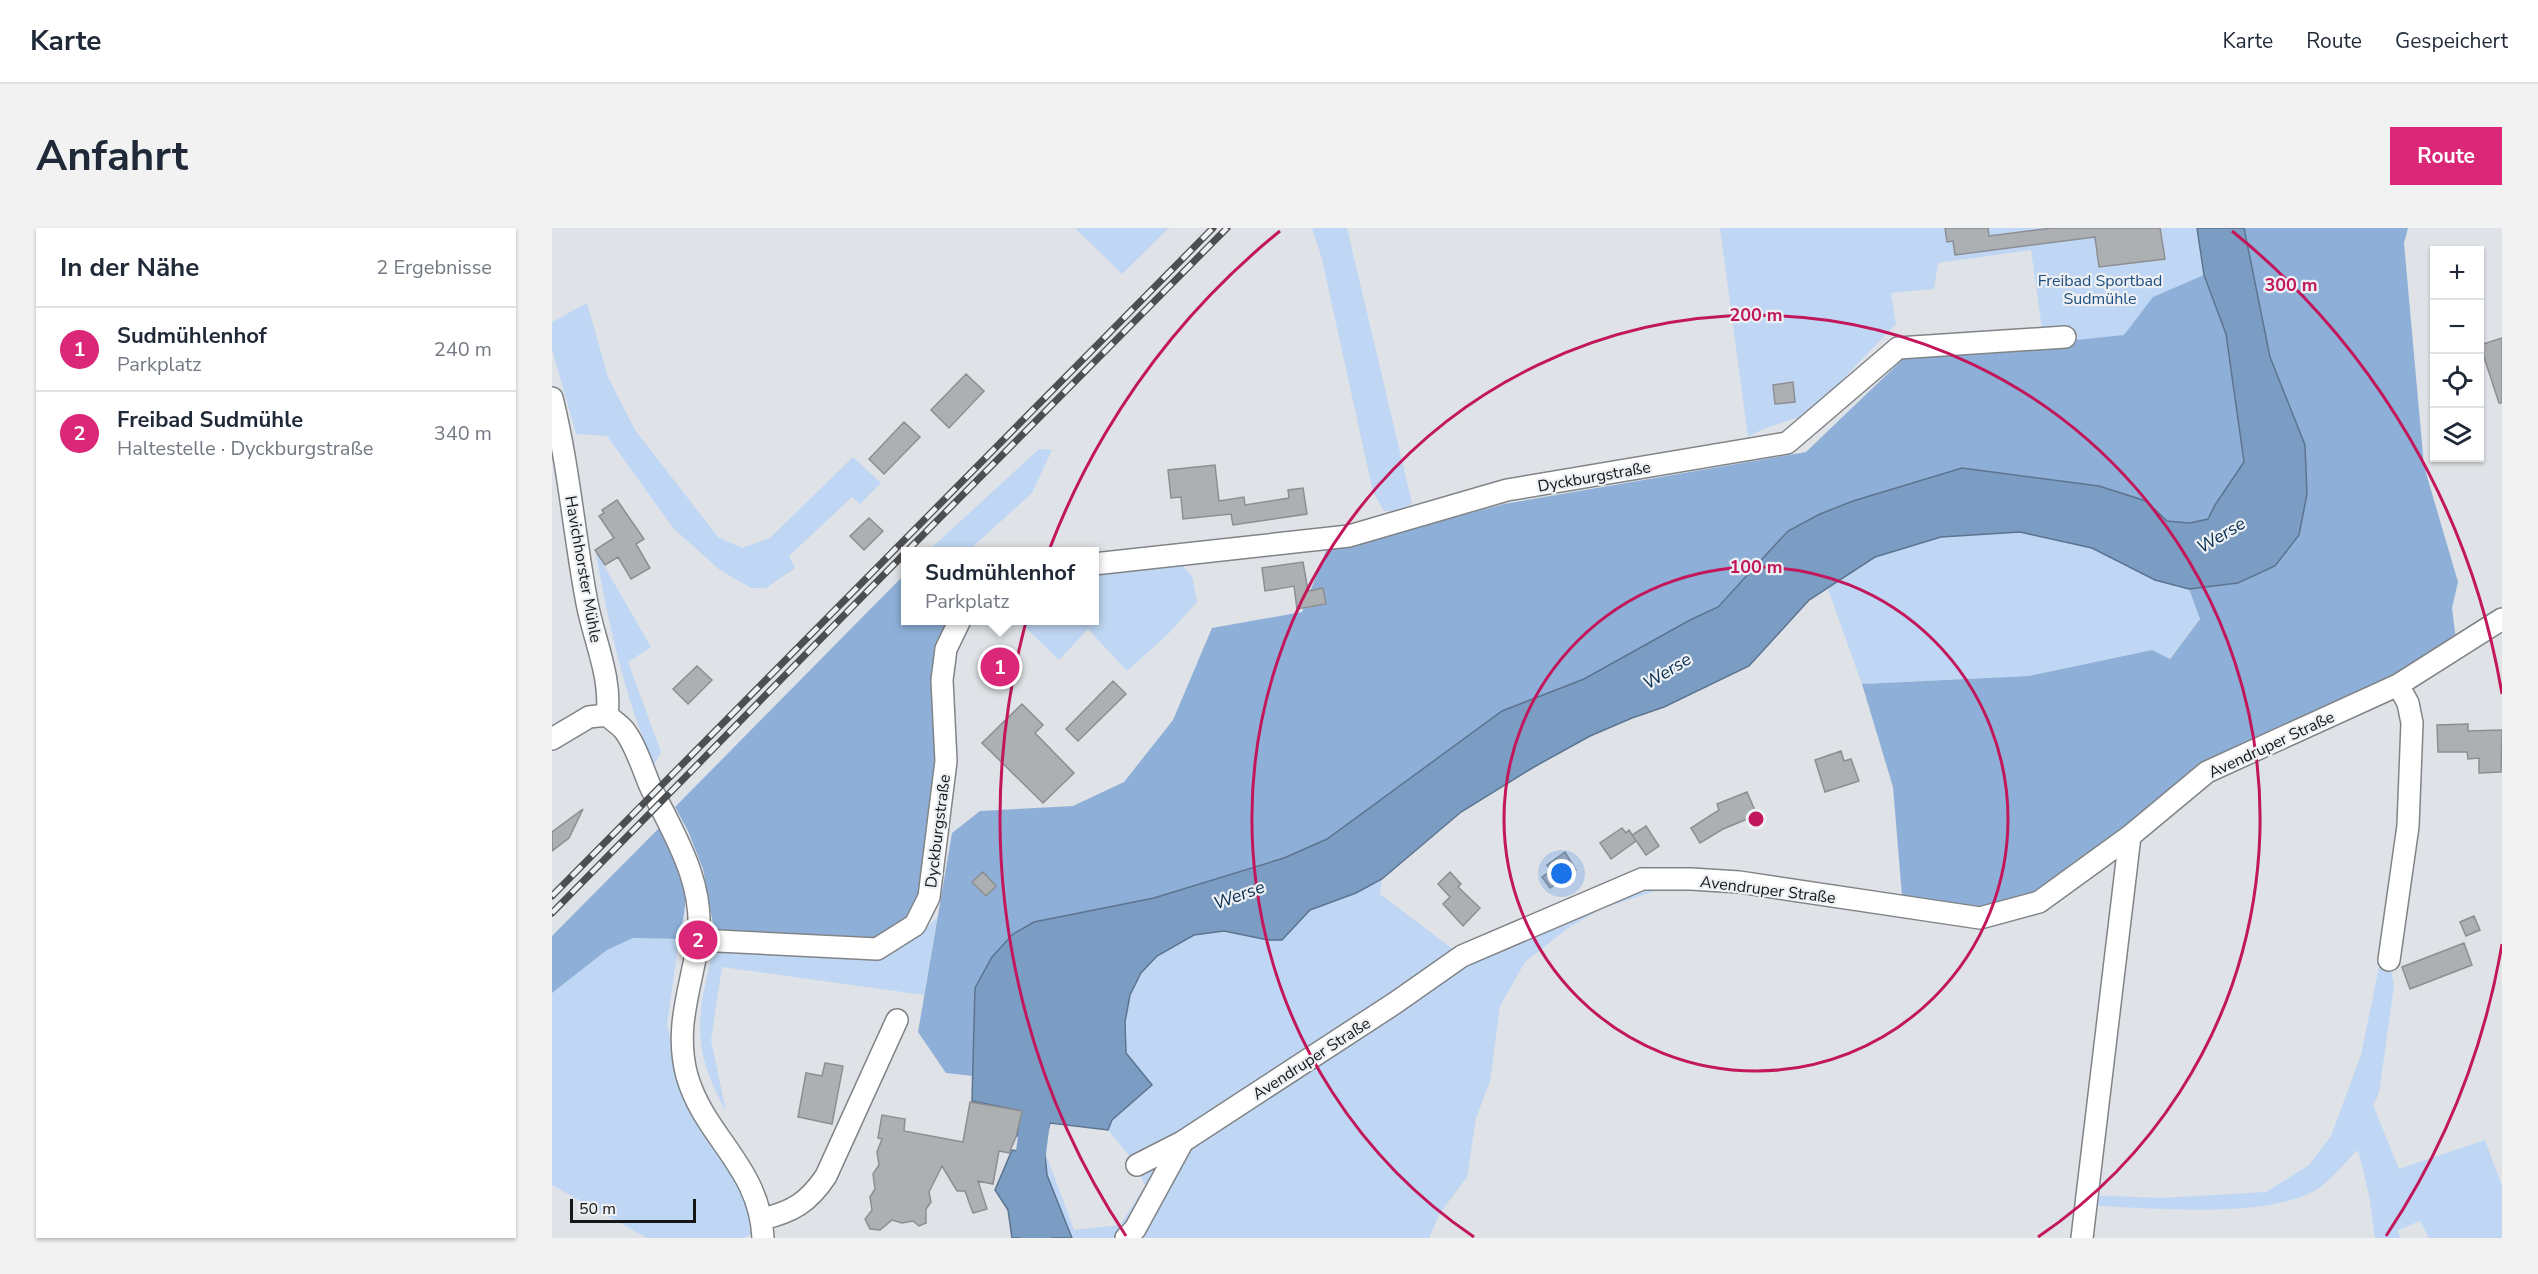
<!DOCTYPE html>
<html lang="de">
<meta charset="utf-8">
<style>
:root{--surface:#fff;--page:#f2f2f3;--text:#1f2937;--muted:#747a83;--line:#e0e1e3;--accent:#db2777}
body{margin:0;font-family:"Nunito Sans",sans-serif;background:var(--page);color:var(--text)}
.controls{position:absolute;right:18px;top:18px;display:grid;overflow:hidden;border-radius:0px;box-shadow:0 2px 4px #0004}
.controls button{width:54px;height:54px;display:grid;place-items:center;padding:0;border:0;border-bottom:2px solid var(--line);background:var(--surface);color:var(--text);font:30px sans-serif}
.scale{position:absolute;left:18px;bottom:15px;width:126px;box-sizing:border-box;padding-left:6px;border:3px solid #151617;border-top:0;font-size:16px;line-height:21px;white-space:nowrap;color:#151617;-webkit-text-stroke:4px #edf0f3;paint-order:stroke}
.you{position:absolute;left:1010px;top:646px;width:21px;height:21px;margin:-15px;border:4px solid #fff;border-radius:50%;background:#1a73e8;box-shadow:0 0 0 9px #1a73e833}
.badge{display:grid;place-items:center;width:39px;height:39px;border-radius:50%;background:var(--accent);color:#fff;font-size:20px;font-weight:700}
.pin{position:absolute;translate:-50% -50%;border:3px solid #fff;box-shadow:0 2px 6px #0006}
.popup{position:absolute;left:349px;top:319px;width:198px;height:78px;box-sizing:border-box;display:grid;place-content:center;border-radius:0px;background:var(--surface);filter:drop-shadow(0 2px 4px #0005);font-size:20px;white-space:nowrap;color:var(--muted)}
.popup b{font-size:22px;color:var(--text)}
.popup::after{content:'';position:absolute;left:50%;top:100%;margin-left:-12px;border:12px solid transparent;border-top-color:var(--surface)}
.list{margin:0;padding:0;list-style:none}
h2{display:flex;justify-content:space-between;align-items:center;height:78px;margin:0;padding:0 24px;font-size:26px}
h2 small{font-size:20px;font-weight:400;color:var(--muted)}
.list li{display:grid;grid-template-columns:39px 1fr auto;gap:18px;align-items:center;box-sizing:border-box;height:84px;padding:0 24px;border-top:2px solid var(--line)}
.list b{display:block;font-size:22px;white-space:nowrap}
.list p{margin:0;font-size:20px;white-space:nowrap;color:var(--muted)}
.list em{font-size:20px;font-style:normal;color:var(--muted)}
.icon{flex:none;width:33px;height:33px;fill:none;stroke:currentColor;stroke-width:2;stroke-linecap:round;stroke-linejoin:round}
.map{position:relative;flex:none;width:1950px;height:1010px;overflow:hidden;border-radius:0px}
header{display:flex;align-items:center;gap:36px;box-sizing:border-box;height:84px;padding:0 30px;background:var(--surface);border-bottom:2px solid var(--line)}
header strong{font-size:28px}
nav{display:flex;gap:33px;margin-inline-start:auto;font-size:21px}
.intro{display:flex;align-items:center;justify-content:space-between;box-sizing:border-box;height:144px;padding:0 36px}
h1{margin:0;font-size:42px}
.button{padding:15px 27px;border-radius:0px;background:var(--accent);color:#fff;font-size:21px;font-weight:700}
main{display:flex;gap:36px;padding:0 36px}
aside{flex:1;background:var(--surface);border-radius:0px;box-shadow:0 2px 4px #0004}
.map>svg:first-child{display:block}
.green{fill:#bfd7f4}
.forest{fill:#8eb0d8}
.water{fill:#7b9dc4;stroke:#5c7490;stroke-width:1.5}
.lines{fill:none;stroke-linecap:round;stroke-linejoin:round}
.river{stroke:#7b9dc4;stroke-width:30}
.building{fill:#adb0b3;stroke:#8c8e92;stroke-width:1.5}
.minor-casing{stroke:#818487;stroke-width:24}
.minor{stroke:#fff;stroke-width:21}
.rail-casing{stroke:#4d4e50;stroke-width:7}
.rail{stroke:#edf0f3;stroke-width:4.5;stroke-dasharray:14;stroke-linecap:butt}
.ring{fill:none;stroke:#c2185b;stroke-width:3}
.labels{text-anchor:middle;stroke-width:4.5;stroke-linejoin:round;paint-order:stroke}
.park-label{font-size:16px;fill:#205082;stroke:#edf0f3}
.street-label{font-size:16px;fill:#151617;stroke:#edf0f3}
.water-label{font-size:18px;font-style:italic;fill:#062c51;stroke:#edf0f3}
.centre{fill:#c2185b;stroke:#edf0f3;stroke-width:3}
.ring-label{font-size:18px;text-anchor:middle;font-weight:bold;fill:#c2185b;stroke:#edf0f3;stroke-width:4.5;stroke-linejoin:round;paint-order:stroke}
</style>
<header>
<strong>Karte</strong>
<nav><a>Karte</a><a>Route</a><a>Gespeichert</a></nav>
</header>
<div class="intro"><h1>Anfahrt</h1><a class="button">Route</a></div>
<main>
<aside>
<h2>In der Nähe<small>2 Ergebnisse</small></h2>
<ul class="list">
<li><span class="badge">1</span><div><b>Sudmühlenhof</b><p>Parkplatz</p></div><em>240 m</em></li>
<li><span class="badge">2</span><div><b>Freibad Sudmühle</b><p>Haltestelle · Dyckburgstraße</p></div><em>340 m</em></li>
</ul>
</aside>
<div class="map">
<svg width="1950" height="1010" viewBox="0 0 1950 1010">
<rect width="100%" height="100%" fill="#dfe2e6"/>
<path class="green" d="M523,0H617L570,46Z
M760,0H795L860,275L849,283H832L821,264L770,31Z
M1168,0H1645L1652,47L1674,106L1492,115L1479,22L1386,35L1382,61L1339,65L1344,96L1257,186L1211,201L1196,209Z
M35,75L56,149L83,202L166,309L190,320L218,310L301,229L329,255L308,276L300,269L237,328L243,340L214,360H199L168,342L121,300L55,208L24,206L0,121V94Z
M487,221L500,222L480,265L416,323H376Z
M1468,304L1540,320L1603,352L1637,361L1648,391L1617,431L1599,422L1477,448L1310,456L1276,361L1323,329L1389,309Z
M43,322L99,419L76,434L109,524L102,537C72,468 57,396 43,322Z
M629,336L640,348L645,374L615,407L575,443L536,401L507,432L467,393L542,392L543,345Z
M830,651L828,666L910,728L1090,651H1139L1049,681L1016,700L973,734L948,778L938,853L924,890L915,949L888,985L877,1010H520L495,947L494,926L522,1002L568,997L593,958L585,937L556,902L560,892L599,857C592,848 577,835 574,824C562,775 595,721 643,707C676,698 699,713 730,712L758,682L804,665Z
M385,690L372,767L170,739L159,812L174,883C141,823 143,794 160,728L170,721L372,701Z
M81,710L127,711L115,797L122,825L198,972L202,1005L192,1010H95L0,957V765L55,722Z
M1837,732L1842,758L1827,865L1821,877L1847,941L1933,912L1950,958V1010H1877L1868,993L1846,1002L1848,1010H1823L1817,967L1806,922C1794,933 1776,956 1762,963C1712,991 1591,980 1533,977L1534,967L1610,970L1714,964L1757,937L1779,908L1809,827L1827,739Z"/>
<path class="forest" d="M1692,0H1856L1852,15L1872,238L1906,354L1900,380L1905,420L1655,544L1487,674L1428,690L1351,680L1341,559L1310,456L1477,448L1600,422L1618,431L1648,391L1637,361L1686,355L1747,307L1755,266L1753,217L1718,129Z
M1652,47L1674,106L1692,235L1663,277L1656,291L1638,295L1615,293L1594,273L1548,258L1301,273L1268,286L1236,303L1166,379L1138,392L1032,451L950,483L775,611L732,630L602,670L482,694L423,760L421,848L394,845L366,804L400,605L428,583L521,578L572,554L621,492L660,400L750,384L774,323L952,276L1254,224L1352,130L1572,107L1601,69Z
M353,346L354,392L404,393L370,666L356,693L318,714L163,707L151,641L136,603L123,579Z
M110,597C133,646 140,657 127,711L81,710L55,722L0,765V708Z"/>
<path class="water" d="M1645,0H1692L1718,129L1753,217L1755,266L1747,307L1723,338L1686,355L1637,361L1603,352L1540,320L1468,304L1389,309L1323,329L1257,372L1197,438L1112,479L1080,490L1038,508L982,539L909,584L830,651L804,665L758,682L730,712H716L672,703L642,707L605,728L589,745L578,767L573,794L574,825L600,857L560,892L556,902L498,895L493,914L465,908L470,883L420,873L423,760L440,729L461,706L482,694L602,670L732,630L775,611L950,483L1032,451L1138,392L1166,379L1236,303L1268,286L1301,273L1410,240L1547,258L1594,273L1615,293L1638,295L1656,291L1663,277L1692,234L1674,106L1652,47Z
M460,922L493,927L495,947L520,1010H460L456,982L443,962Z"/>
<g class="lines">
<path class="river" d="M484,1010L474,962L486,871"/>
</g>
<path class="building" d="M1393,0H1436L1437,8L1500,0H1608L1613,31L1547,39L1543,9L1403,27L1401,13L1395,14Z
M1950,110V175H1947L1928,117Z
M414,146L432,163L397,200L379,182Z
M1241,154L1243,174L1223,176L1221,157Z
M352,194L368,209L332,246L317,231Z
M663,237L667,273L692,269L693,277L737,270L736,262L751,260L755,286L681,297L679,286L631,291L629,269L619,270L616,242Z
M65,272L92,311L84,316L98,340L79,351L66,329L53,337L43,322L62,310L47,288L52,285L50,282Z
M317,290L331,303L312,322L298,308Z
M751,334L756,363L771,360L774,376L745,381L742,358L713,363L710,340Z
M145,438L160,452L136,476L121,461Z
M561,453L574,466L526,513L514,501Z
M470,476L491,497L483,505L522,545L491,575L430,515Z
M1916,496V503L1950,502L1949,544L1927,545V530L1916,531L1915,524H1886L1885,497Z
M1289,523L1292,533L1299,531L1307,553L1273,564L1263,532Z
M1195,564L1205,587L1171,601L1148,615L1139,600L1167,582L1165,576Z
M31,581L17,610L0,623V604Z
M1094,598L1107,618L1094,627L1080,607Z
M1070,600L1074,605L1077,602L1084,613L1059,631L1048,615Z
M1013,624L1024,642L998,660L990,649L999,643L995,637Z
M431,644L444,658L434,668L420,654Z
M898,644L909,656L906,659L928,680L911,698L891,676L898,669L886,656Z
M1922,688L1928,702L1914,708L1908,694Z
M1912,715L1920,737L1858,761L1850,739Z
M273,835L291,838L280,896L246,889L254,845L270,848Z
M418,874L470,883L464,909L457,925L447,923L441,956L426,953L435,981L421,985L413,963H405L390,938L377,964L379,974L374,981V995L367,998L361,993L350,995L340,992L328,1002L318,1001L313,991L320,982L318,969L323,961L321,946L327,937L325,924L330,911L326,910L330,887L353,891L352,903L411,914Z"/>
<g class="lines">
<g class="minor-casing">
<path id="minor" d="M0,170C17,238 22,307 35,375C42,412 60,450 55,487
M542,336L797,308L955,262L1235,215L1346,120L1513,109
M55,487C60,492 68,497 72,502C84,517 91,542 99,560C123,608 154,657 146,714C139,760 122,800 135,848C153,910 208,939 211,1010
M0,511L37,489L55,487
M146,712L325,721L363,697L377,669L394,533L390,452L394,421L408,392
M1837,732L1856,598L1860,495L1856,475L1846,457
M585,937L630,914L843,775L910,728L1090,651H1139L1187,654L1428,690L1487,674L1578,608L1655,544L1846,457L1950,391
M210,991C240,984 256,975 274,948L345,792
M574,1010L583,1001L630,915
M1530,1010L1578,608"/>
</g>
<use href="#minor" class="minor"/>
<g class="rail-casing">
<path id="rail" d="M354,324L675,0
M0,668L661,0
M0,685L354,324"/>
</g>
<use href="#rail" class="rail"/>
</g>
<g class="ring">
<circle cx="1204" cy="591" r="252"/>
<path d="M922 1009A504 504 0 1 1 1486 1009"/>
<path d="M1950 716A756 756 0 0 1 1834 1008M574 1008A756 756 0 0 1 728 3M1680 3A756 756 0 0 1 1950 466"/>
</g>
<g class="labels">
<g class="park-label">
<text x="1548" y="58">Freibad Sportbad<tspan x="1548" dy="18">Sudmühle</tspan></text>
</g>
<g class="street-label">
<text transform="translate(1042 248) rotate(-10)" y="6">Dyckburgstraße</text>
<text transform="translate(32 341) rotate(80)" y="6">Havichhorster Mühle</text>
<text transform="translate(1719 516) rotate(-25)" y="6">Avendruper Straße</text>
<text transform="translate(385 603) rotate(-83)" y="6">Dyckburgstraße</text>
<text transform="translate(1216 661) rotate(7)" y="6">Avendruper Straße</text>
<text transform="translate(759 830) rotate(-33)" y="6">Avendruper Straße</text>
</g>
<g class="water-label">
<text transform="translate(1669 307) rotate(-31)" y="6">Werse</text>
<text transform="translate(1115 443) rotate(-32)" y="6">Werse</text>
<text transform="translate(687 667) rotate(-20)" y="6">Werse</text>
</g>
</g>
<circle cx="1204" cy="591" r="9" class="centre"/>
<g class="ring-label">
<text x="1739" y="63">300 m</text>
<text x="1204" y="93">200 m</text>
<text x="1204" y="345">100 m</text>
</g>
</svg>
<div class="controls">
<button>+</button>
<button>−</button>
<button><svg class="icon" aria-label="locate" viewBox="0 0 24 24"><circle cx="12" cy="12" r="6"/><path d="M12 2v4M12 18v4M2 12h4M18 12h4"/></svg></button>
<button><svg class="icon" aria-label="layers" viewBox="0 0 24 24"><path d="M12 4l9 5-9 5-9-5zM3 14l9 5 9-5"/></svg></button>
</div>
<div class="scale">50 m</div>
<div class="you"></div>
<div class="pin badge" style="left:448px;top:439px">1</div>
<div class="popup"><b>Sudmühlenhof</b>Parkplatz</div>
<div class="pin badge" style="left:146px;top:712px">2</div>
</div>
</main>
